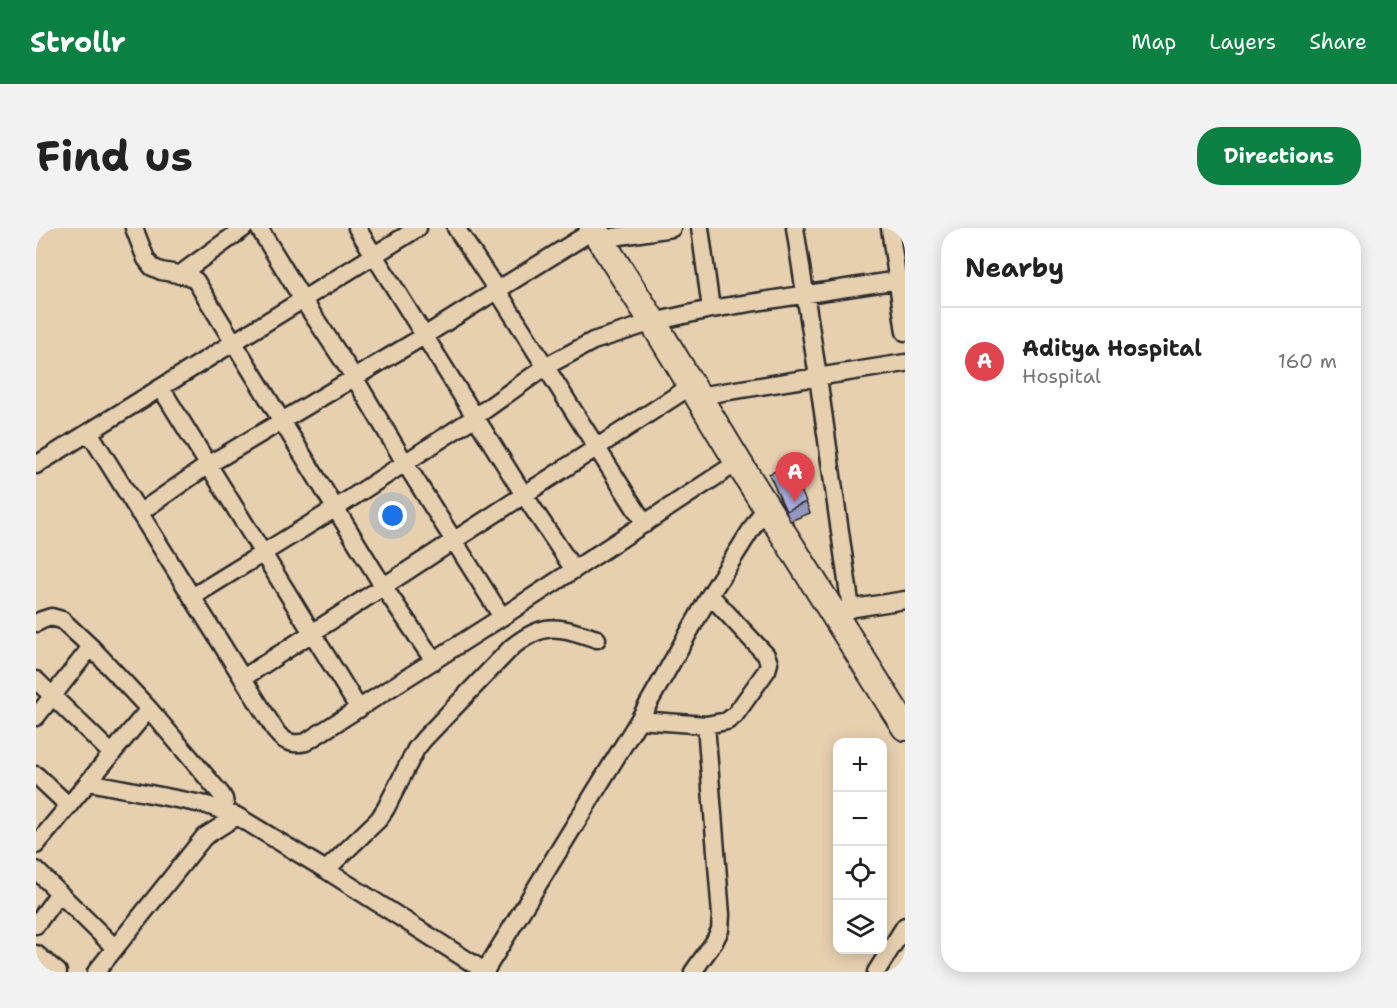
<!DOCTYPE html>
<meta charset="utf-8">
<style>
:root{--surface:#fff;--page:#f2f2f2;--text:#222;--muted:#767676;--line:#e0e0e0;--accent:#0b8043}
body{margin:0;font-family:"Shantell Sans",sans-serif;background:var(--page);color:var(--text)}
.controls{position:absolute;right:18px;bottom:18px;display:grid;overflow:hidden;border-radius:12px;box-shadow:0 3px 15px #0003}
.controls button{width:54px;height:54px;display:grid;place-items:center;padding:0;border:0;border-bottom:2px solid var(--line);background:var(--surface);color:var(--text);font:30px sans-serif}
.you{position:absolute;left:357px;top:288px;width:21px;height:21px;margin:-15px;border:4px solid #fff;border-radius:50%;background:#1a73e8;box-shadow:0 0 0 9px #1a73e833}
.badge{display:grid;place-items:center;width:39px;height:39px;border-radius:50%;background:var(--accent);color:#fff;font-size:20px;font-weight:700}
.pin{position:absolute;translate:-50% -50px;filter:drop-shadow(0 2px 3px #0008)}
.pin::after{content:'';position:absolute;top:32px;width:21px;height:18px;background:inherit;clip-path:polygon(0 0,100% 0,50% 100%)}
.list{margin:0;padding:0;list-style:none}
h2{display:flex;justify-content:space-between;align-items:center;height:78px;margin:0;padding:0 24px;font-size:26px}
h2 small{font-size:20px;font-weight:400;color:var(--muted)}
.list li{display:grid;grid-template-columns:39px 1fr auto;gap:18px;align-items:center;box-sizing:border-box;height:108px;padding:0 24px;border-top:2px solid var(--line)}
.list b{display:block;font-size:22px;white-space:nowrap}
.list p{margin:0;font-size:20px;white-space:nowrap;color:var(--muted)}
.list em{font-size:20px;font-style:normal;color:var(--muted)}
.icon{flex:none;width:33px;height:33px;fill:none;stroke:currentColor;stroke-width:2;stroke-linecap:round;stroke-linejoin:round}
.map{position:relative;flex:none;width:869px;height:744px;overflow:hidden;border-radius:24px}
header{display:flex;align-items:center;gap:36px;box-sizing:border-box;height:84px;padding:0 30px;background:var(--accent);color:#fff}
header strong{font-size:28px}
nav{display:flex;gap:33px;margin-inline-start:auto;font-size:21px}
.intro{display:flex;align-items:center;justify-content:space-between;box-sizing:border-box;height:144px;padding:0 36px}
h1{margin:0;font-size:42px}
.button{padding:15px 27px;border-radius:24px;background:var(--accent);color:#fff;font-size:21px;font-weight:700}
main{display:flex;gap:36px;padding:0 36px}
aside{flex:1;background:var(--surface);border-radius:24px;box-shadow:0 3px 15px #0003}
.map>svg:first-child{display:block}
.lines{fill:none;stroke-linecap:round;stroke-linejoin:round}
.minor-casing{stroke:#2b2b2b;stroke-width:21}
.primary-casing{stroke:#2b2b2b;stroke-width:30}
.minor{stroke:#e7d0b0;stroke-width:16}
.primary{stroke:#e7d0b0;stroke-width:26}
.wall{fill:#9496c0;stroke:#2b2b2b;stroke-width:1.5}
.building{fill:#acaedf;stroke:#2b2b2b;stroke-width:1.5}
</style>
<header>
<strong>Strollr</strong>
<nav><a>Map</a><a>Layers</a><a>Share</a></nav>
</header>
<div class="intro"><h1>Find us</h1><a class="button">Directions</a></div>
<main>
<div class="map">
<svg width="869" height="744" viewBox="0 0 869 744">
<rect width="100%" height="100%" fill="#e7d0b0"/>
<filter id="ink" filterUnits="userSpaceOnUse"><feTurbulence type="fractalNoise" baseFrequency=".0167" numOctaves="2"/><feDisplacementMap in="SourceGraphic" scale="12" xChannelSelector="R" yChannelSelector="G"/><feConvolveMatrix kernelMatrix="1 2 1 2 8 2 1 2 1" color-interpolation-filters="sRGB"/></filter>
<g filter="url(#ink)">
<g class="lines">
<g class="minor-casing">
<path id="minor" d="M98,0L110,31L116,39L125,43L153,48L160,53L347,358L398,433
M223,0L267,72L318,149L369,235L466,389
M321,0L488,267L538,342
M420,0L461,62L609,296
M664,0L675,81
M759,0L782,149L815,381
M854,0L869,104
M565,11L636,0
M143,47L208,0
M125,160L323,481
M662,168L869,135
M53,204L241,505C249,515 258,517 270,514L466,389L702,234
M0,237C128,159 254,78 382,0
M103,285L172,237L388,108L561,0
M156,369L300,280L439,189L509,139L557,113L617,94L675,81L869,51
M806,382L869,372
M0,395L6,392L15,389L26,392L55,419L113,481L185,566L188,571L190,583
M207,450L655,158
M0,452L76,526
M0,489L55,419
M603,492L670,497L691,493L699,487L731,442L733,435L730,427L674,367
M0,547L33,578
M53,554L171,577L201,588L290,642L450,744
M0,617L113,481
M0,642L79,720
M290,642L343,591L350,580L380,521L388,511L476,419C510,392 523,399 561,411
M0,697L23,665
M0,726L22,744
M449,743L603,492L674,367L730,278
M60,744L168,609L201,588
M657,744L678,714L684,702L685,687L670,497
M840,744L869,698"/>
</g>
<g class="primary-casing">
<path id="primary" d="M557,0L617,94L702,234L869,499"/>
</g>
<use href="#minor" class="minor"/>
<use href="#primary" class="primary"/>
</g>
<path class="wall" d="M733,246L770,274L774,285L754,293Z"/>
<path class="building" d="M754,237L770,274L750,283L733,246Z"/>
</g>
</svg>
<div class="controls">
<button>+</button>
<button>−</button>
<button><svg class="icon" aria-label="locate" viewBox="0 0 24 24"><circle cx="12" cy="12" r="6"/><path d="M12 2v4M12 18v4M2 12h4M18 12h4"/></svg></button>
<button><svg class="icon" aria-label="layers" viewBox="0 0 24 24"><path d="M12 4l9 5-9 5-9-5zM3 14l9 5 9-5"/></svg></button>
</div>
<div class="you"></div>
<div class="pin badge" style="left:759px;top:274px;background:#e0444e">A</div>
</div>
<aside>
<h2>Nearby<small></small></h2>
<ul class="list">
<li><span class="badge" style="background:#e0444e">A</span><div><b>Aditya Hospital</b><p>Hospital</p></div><em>160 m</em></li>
</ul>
</aside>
</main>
